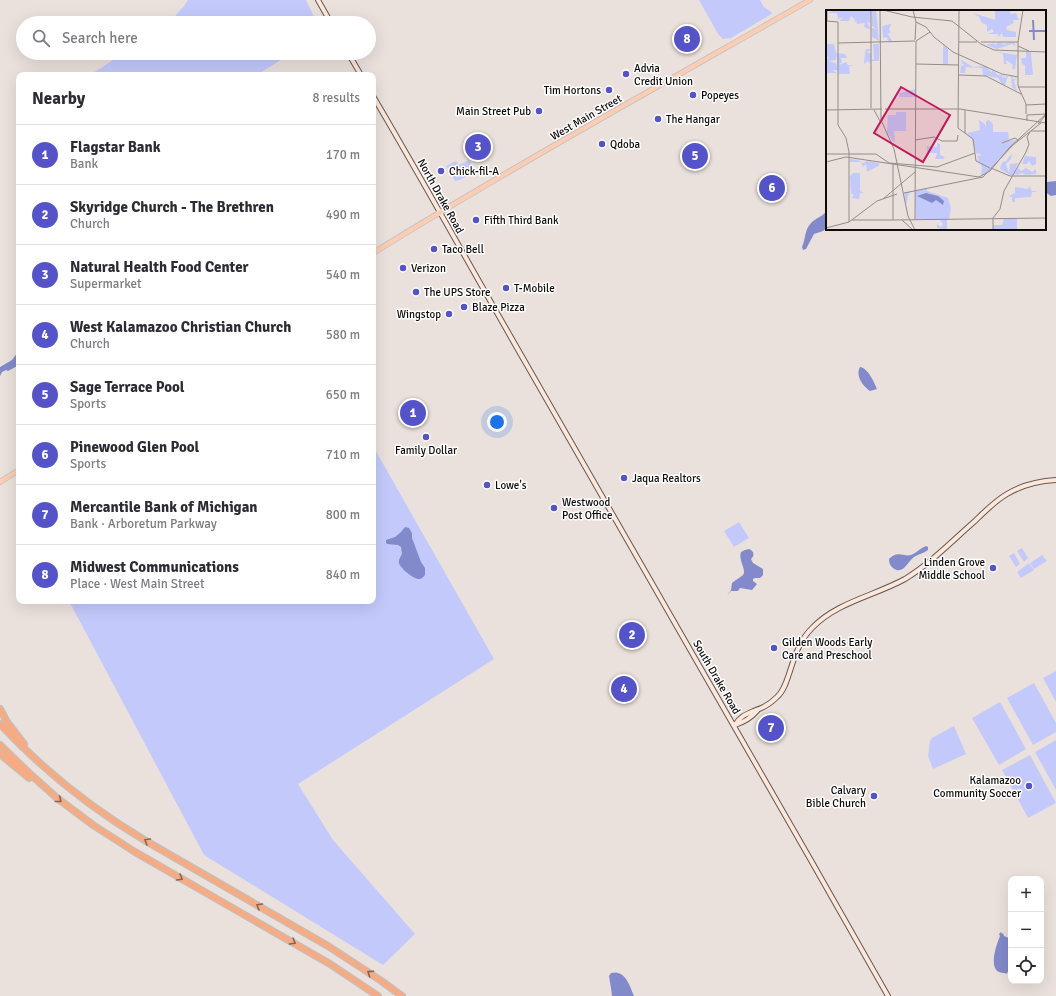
<!DOCTYPE html>
<meta charset="utf-8">
<style>
:root{--surface:#fff;--page:#f7f7f7;--text:#2b2b33;--muted:#7c7c81;--line:#e1e1e2;--accent:#5453ca}
body{margin:0;font-family:Signika,sans-serif;background:var(--page);color:var(--text)}
.controls{position:absolute;right:12px;bottom:12px;display:grid;overflow:hidden;border-radius:8px;box-shadow:0 4px 16px #0002}
.controls button{width:36px;height:36px;display:grid;place-items:center;padding:0;border:0;border-bottom:1px solid var(--line);background:var(--surface);color:var(--text);font:20px sans-serif}
.you{position:absolute;left:497px;top:422px;width:14px;height:14px;margin:-10px;border:3px solid #fff;border-radius:50%;background:#1a73e8;box-shadow:0 0 0 6px #1a73e833}
.badge{display:grid;place-items:center;width:26px;height:26px;border-radius:50%;background:var(--accent);color:#fff;font-size:13px;font-weight:700}
.pin{position:absolute;translate:-50% -50%;border:2px solid #fff;box-shadow:0 1px 4px #0006}
.list{margin:0;padding:0;list-style:none}
h2{display:flex;justify-content:space-between;align-items:center;height:52px;margin:0;padding:0 16px;font-size:17px}
h2 small{font-size:13px;font-weight:400;color:var(--muted)}
.list li{display:grid;grid-template-columns:26px 1fr auto;gap:12px;align-items:center;box-sizing:border-box;height:60px;padding:0 16px;border-top:1px solid var(--line)}
.list b{display:block;font-size:15px;white-space:nowrap}
.list p{margin:0;font-size:13px;white-space:nowrap;color:var(--muted)}
.list em{font-size:13px;font-style:normal;color:var(--muted)}
.icon{flex:none;width:22px;height:22px;fill:none;stroke:currentColor;stroke-width:2;stroke-linecap:round;stroke-linejoin:round}
.map{position:relative;flex:none;width:1056px;height:996px;overflow:hidden}
.search{position:absolute;background:var(--surface);box-shadow:0 4px 16px #0002;left:16px;top:16px;width:360px;height:44px;display:flex;align-items:center;gap:10px;box-sizing:border-box;padding:0 14px;border-radius:22px;color:var(--muted);font-size:15px}
.panel{position:absolute;background:var(--surface);box-shadow:0 4px 16px #0002;left:16px;top:72px;width:360px;height:532px;border-radius:8px}
.map>svg:first-child{display:block}
.green{fill:#c3cafb}
.water{fill:#838acb}
.lines{fill:none;stroke-linecap:round;stroke-linejoin:round}
.secondary-casing{stroke:#615955;stroke-width:6}
.primary-casing{stroke:#c0c0bf;stroke-width:6}
.highway-casing{stroke:#c0c0bf;stroke-width:8}
.secondary{stroke:#fde6da;stroke-width:4}
.primary{stroke:#facdb4;stroke-width:4.5}
.highway{stroke:#f7ab82;stroke-width:5.5}
.oneway{stroke:#8e634c}
.poi-dot{fill:#5453ca;stroke:#fff;stroke-width:1.5}
.labels{text-anchor:middle;stroke-width:3;stroke-linejoin:round;paint-order:stroke}
.poi-label{font-size:11px;fill:#0e0c0a;stroke:#fff;text-anchor:start}
.street-label{font-size:11px;fill:#0e0c0a;stroke:#fff}
.inset-river{fill:none;stroke:#838acb;stroke-width:2}
.inset-road{fill:none;stroke:#938c88;stroke-width:1}
.view{fill:#c2185b;fill-opacity:0.15;stroke:#c2185b;stroke-width:2}
.inset-edge{fill:none;stroke:#0e0c0a;stroke-width:2}
</style>
<div class="map">
<svg width="1056" height="996" viewBox="0 0 1056 996">
<rect width="100%" height="100%" fill="#ebe1dc"/>
<path class="green" d="M188,0H306L317,23H169L184,6Z
M699,0H760L764,7L771,12L772,13L770,15L731,38L723,39L718,34Z
M124,53H292L257,75H90Z
M469,160L475,171L460,180L455,181L446,166L456,161L459,165Z
M373,446L494,659L298,784L333,840L415,934L383,965L204,855L69,601H373Z
M739,522L749,538L734,547L724,531Z
M1022,548L1028,558L1024,562L1017,551Z
M1014,553L1020,564L1016,567L1009,556Z
M1042,555L1047,561L1034,569L1030,563Z
M1029,563L1034,570L1021,578L1017,572Z
M1056,671V702L1043,678Z
M1034,683L1056,723V732L1033,745L1007,698Z
M1000,702L1026,749L999,765L972,718Z
M954,726L966,754L933,769L928,756L930,741L932,738Z
M1056,740V790L1035,752Z
M1030,755L1056,803L1028,818L1002,770Z"/>
<path class="water" d="M1056,181V195L1051,196L1045,192V184L1047,182Z
M827,211V228L823,231L814,234L806,249L803,250L802,247C806,238 804,231 811,223C816,218 823,216 827,211Z
M18,352H19V365L8,371L6,370L2,372L0,376V367L12,360Z
M860,367C868,368 874,382 877,389L870,391C863,386 855,376 860,367Z
M405,527L409,528L412,533V538L421,562L425,568V575C423,577 423,578 420,579C414,580 400,568 399,563C398,560 401,556 402,554L401,547L398,545L387,544L386,543V540L395,537L401,532Z
M926,546L928,547V550C924,553 919,554 914,557C908,561 903,576 893,568C890,566 889,563 889,559C898,550 903,557 911,555C917,553 920,548 926,546Z
M749,549C754,551 755,555 751,559L753,563L763,569V575L760,578H755L753,579V581L757,584L752,590L740,588L738,591H731L727,596L731,590L732,583C735,580 740,578 743,575C747,570 738,560 741,552L745,550Z
M1001,932L1002,934L1003,933L1004,936L1011,939V971L1008,970V972L1006,974L1005,973C986,974 996,946 1000,936L999,934Z
M611,973C613,973 615,972 618,973C627,975 631,989 634,996H612L611,988L609,976Z"/>
<g class="lines">
<g class="secondary-casing">
<path id="secondary" d="M318,0L331,23
M348,53L361,75
M373,96C426,186 476,277 528,367C649,577 769,786 888,996
M735,725C740,716 747,714 756,710C763,708 772,702 777,697C784,691 787,680 790,671C795,655 800,640 812,628C837,602 874,596 905,579C931,563 952,541 975,521C985,511 995,501 1007,494C1022,485 1039,481 1056,480
M735,725C744,722 751,718 757,711"/>
</g>
<g class="primary-casing">
<path id="primary" d="M373,253C516,165 664,83 810,0
M0,482L19,470"/>
</g>
<g class="highway-casing">
<path id="highway" d="M0,709L7,722L24,744
M0,724C43,770 92,809 146,841L328,946L380,980L402,996
M0,745L29,773L57,798L93,825L135,852L330,964L378,996
M0,754L29,778"/>
</g>
<use href="#secondary" class="secondary"/>
<use href="#primary" class="primary"/>
<use href="#highway" class="highway"/>
</g>
<defs><path id="oneway-chevron" d="M-2-3.5L2.5 0L-2 3.5" fill="none" stroke-width="1.6" stroke-linecap="round" stroke-linejoin="round"/></defs>
<g class="oneway">
<use href="#oneway-chevron" transform="translate(59 800) rotate(38)"/>
<use href="#oneway-chevron" transform="translate(147 841) rotate(-150)"/>
<use href="#oneway-chevron" transform="translate(180 878) rotate(30)"/>
<use href="#oneway-chevron" transform="translate(259 906) rotate(-150)"/>
<use href="#oneway-chevron" transform="translate(293 942) rotate(30)"/>
<use href="#oneway-chevron" transform="translate(370 973) rotate(-146)"/>
</g>
<g class="poi-dot">
<circle cx="626" cy="74" r="4"/>
<circle cx="609" cy="90" r="4"/>
<circle cx="693" cy="95" r="4"/>
<circle cx="539" cy="111" r="4"/>
<circle cx="658" cy="119" r="4"/>
<circle cx="602" cy="144" r="4"/>
<circle cx="441" cy="171" r="4"/>
<circle cx="476" cy="220" r="4"/>
<circle cx="434" cy="249" r="4"/>
<circle cx="403" cy="268" r="4"/>
<circle cx="506" cy="288" r="4"/>
<circle cx="416" cy="292" r="4"/>
<circle cx="464" cy="307" r="4"/>
<circle cx="449" cy="314" r="4"/>
<circle cx="426" cy="437" r="4"/>
<circle cx="624" cy="478" r="4"/>
<circle cx="487" cy="485" r="4"/>
<circle cx="554" cy="508" r="4"/>
<circle cx="993" cy="568" r="4"/>
<circle cx="774" cy="648" r="4"/>
<circle cx="1029" cy="786" r="4"/>
<circle cx="874" cy="796" r="4"/>
</g>
<g class="labels">
<g class="poi-label">
<text x="634" y="72">Advia<tspan x="634" dy="13">Credit Union</tspan></text>
<text x="601" y="94" text-anchor="end">Tim Hortons</text>
<text x="701" y="99">Popeyes</text>
<text x="531" y="115" text-anchor="end">Main Street Pub</text>
<text x="666" y="123">The Hangar</text>
<text x="610" y="148">Qdoba</text>
<text x="449" y="175">Chick-fil-A</text>
<text x="484" y="224">Fifth Third Bank</text>
<text x="442" y="253">Taco Bell</text>
<text x="411" y="272">Verizon</text>
<text x="514" y="292">T-Mobile</text>
<text x="424" y="296">The UPS Store</text>
<text x="472" y="311">Blaze Pizza</text>
<text x="441" y="318" text-anchor="end">Wingstop</text>
<text x="426" y="454" text-anchor="middle">Family Dollar</text>
<text x="632" y="482">Jaqua Realtors</text>
<text x="495" y="489">Lowe's</text>
<text x="562" y="506">Westwood<tspan x="562" dy="13">Post Office</tspan></text>
<text x="985" y="566" text-anchor="end">Linden Grove<tspan x="985" dy="13">Middle School</tspan></text>
<text x="782" y="646">Gilden Woods Early<tspan x="782" dy="13">Care and Preschool</tspan></text>
<text x="1021" y="784" text-anchor="end">Kalamazoo<tspan x="1021" dy="13">Community Soccer</tspan></text>
<text x="866" y="794" text-anchor="end">Calvary<tspan x="866" dy="13">Bible Church</tspan></text>
</g>
<g class="street-label">
<text transform="translate(586 117) rotate(-30)" y="4">West Main Street</text>
<text transform="translate(441 196) rotate(61)" y="4">North Drake Road</text>
<text transform="translate(717 677) rotate(60)" y="4">South Drake Road</text>
</g>
</g>
<g transform="translate(826 10)">
<rect width="220" height="220" fill="#ebe1dc"/>
<path d="M9,0H45L44,13L41,12L45,20L38,17L39,13L31,14L30,11L28,13L29,10L25,6L23,11H13L18,7L12,9L11,3H2ZM46,0H50L53,31L46,27V18L51,19L46,16ZM169,0H185L184,4L190,3L193,10H187L188,13L180,17L181,20L190,22V27H177L176,23L172,27V24H161L168,22L166,19L161,22V15L156,13L153,7L147,3L169,10ZM65,14L63,20L65,22L62,24L66,31L62,32L61,27L57,28L56,16ZM173,32L180,35L179,33L188,32L190,36L186,34L171,39L160,35L168,33L169,35ZM0,34H8L10,43L19,44L21,48H15L16,52L13,55L20,52L22,55H29L23,56L24,64H12L11,47H10V50L2,51L10,53L12,60H7L11,63H1L0,49L3,48L0,46ZM47,34H53V51H45V60H44L45,54L42,51L38,54L39,43L40,39H45L41,43H45V50L48,49ZM117,35L122,39V54H117ZM171,42L191,45L189,59H186L187,55L180,50L181,54H178L177,44ZM200,42H205L207,65H199V55L196,54L195,48H200ZM134,49L147,57L160,56L165,62L167,60L172,65H177L176,69L178,65L179,68L181,66H186L187,69L191,68L188,71L191,81L186,77L185,66H182L179,75L176,74L172,68L157,65L156,58L140,57L139,63H134L135,56L138,55L137,53L134,56L136,52ZM89,79V87H73V83ZM70,102H80V121H68L69,131L67,132L61,122L62,105H70ZM153,110L158,113L160,117V111L163,110L167,114V122H182L183,131L191,130L160,163L155,166L156,156L150,149L153,151L151,146L156,145L150,143L146,129L141,123L154,120ZM111,133L114,134V145L119,147L117,149H109L111,143H101V136L111,137ZM186,143L185,149L180,154L183,163L184,154L192,153L187,165H184L174,159L176,152L180,151ZM199,146L210,147V154L206,156L203,151L201,154H196ZM24,149L32,150L37,153L41,151L52,153L54,155L41,162L40,154L37,157L35,152H24ZM192,158L195,161L200,158L206,162L210,159V164L200,165L196,163L191,165L188,164ZM27,163H34V181L38,183H34L33,189L25,188L28,185L25,183L24,166ZM203,176L206,181H209L211,182H206L205,187L189,188V192H186V187L183,186L189,183V177L202,179ZM101,178V181L122,188L125,198L123,210H115H121V220L111,218V214L115,217L117,214L114,210H90L89,181L83,183L80,195L78,183ZM178,208H191V220H167V215H176Z" fill="#c3cafb"/>
<path d="M100,183L112,186L118,191L117,195L110,190L106,193L91,186Z" fill="#838acb"/>
<path class="inset-river" d="M207,10L208,30M203,21H220"/>
<path class="inset-road" d="M1,0V11L12,12V115L20,128L23,142V212M45,0V98M54,0L55,110L68,139L82,206L89,220M57,0L86,7L126,11L155,34L168,40L220,42M87,0L90,12L100,17L108,27L127,42L176,64L192,67M133,0L132,118L147,129L150,151L164,158M197,0L192,32V76L200,94V104M89,30L90,12M90,31L104,22M133,32H151M155,32H192M12,33L89,31M192,36L203,41M90,54L133,55M133,65L160,66L195,84M192,77H220M200,95L220,94M59,99H134L220,113M0,100L56,99M48,100L54,111M139,100V123M201,111V105L220,104M212,114L220,105M205,121H220M89,130L108,127L116,131H131L132,125M176,133L189,128L192,130M0,144H50L63,153L111,157L149,143M0,152L20,147L153,167L164,161L183,138L220,104M165,158L184,166H220M78,183L157,167L187,135L215,113M57,189L89,162M26,210H67M67,210L220,208M67,210V154M76,210L87,220M89,210L90,31M0,218L23,212L51,191L71,184M167,220V208L174,199L178,181L200,142L203,134L201,127L204,122"/>
<path class="view" d="M75,77L124,105L97,152L48,123Z"/>
<rect width="220" height="220" class="inset-edge"/>
</g>
</svg>
<div class="controls">
<button>+</button>
<button>−</button>
<button><svg class="icon" aria-label="locate" viewBox="0 0 24 24"><circle cx="12" cy="12" r="6"/><path d="M12 2v4M12 18v4M2 12h4M18 12h4"/></svg></button>
</div>
<div class="you"></div>
<div class="pin badge" style="left:413px;top:413px">1</div>
<div class="pin badge" style="left:632px;top:635px">2</div>
<div class="pin badge" style="left:478px;top:147px">3</div>
<div class="pin badge" style="left:624px;top:689px">4</div>
<div class="pin badge" style="left:695px;top:156px">5</div>
<div class="pin badge" style="left:772px;top:188px">6</div>
<div class="pin badge" style="left:771px;top:728px">7</div>
<div class="pin badge" style="left:687px;top:39px">8</div>
<div class="search"><svg class="icon" aria-label="search" viewBox="0 0 24 24"><circle cx="10" cy="10" r="6"/><path d="M15 15l6 6"/></svg>Search here</div>
<section class="panel">
<h2>Nearby<small>8 results</small></h2>
<ul class="list">
<li><span class="badge">1</span><div><b>Flagstar Bank</b><p>Bank</p></div><em>170 m</em></li>
<li><span class="badge">2</span><div><b>Skyridge Church - The Brethren</b><p>Church</p></div><em>490 m</em></li>
<li><span class="badge">3</span><div><b>Natural Health Food Center</b><p>Supermarket</p></div><em>540 m</em></li>
<li><span class="badge">4</span><div><b>West Kalamazoo Christian Church</b><p>Church</p></div><em>580 m</em></li>
<li><span class="badge">5</span><div><b>Sage Terrace Pool</b><p>Sports</p></div><em>650 m</em></li>
<li><span class="badge">6</span><div><b>Pinewood Glen Pool</b><p>Sports</p></div><em>710 m</em></li>
<li><span class="badge">7</span><div><b>Mercantile Bank of Michigan</b><p>Bank · Arboretum Parkway</p></div><em>800 m</em></li>
<li><span class="badge">8</span><div><b>Midwest Communications</b><p>Place · West Main Street</p></div><em>840 m</em></li>
</ul>
</section>
</div>
